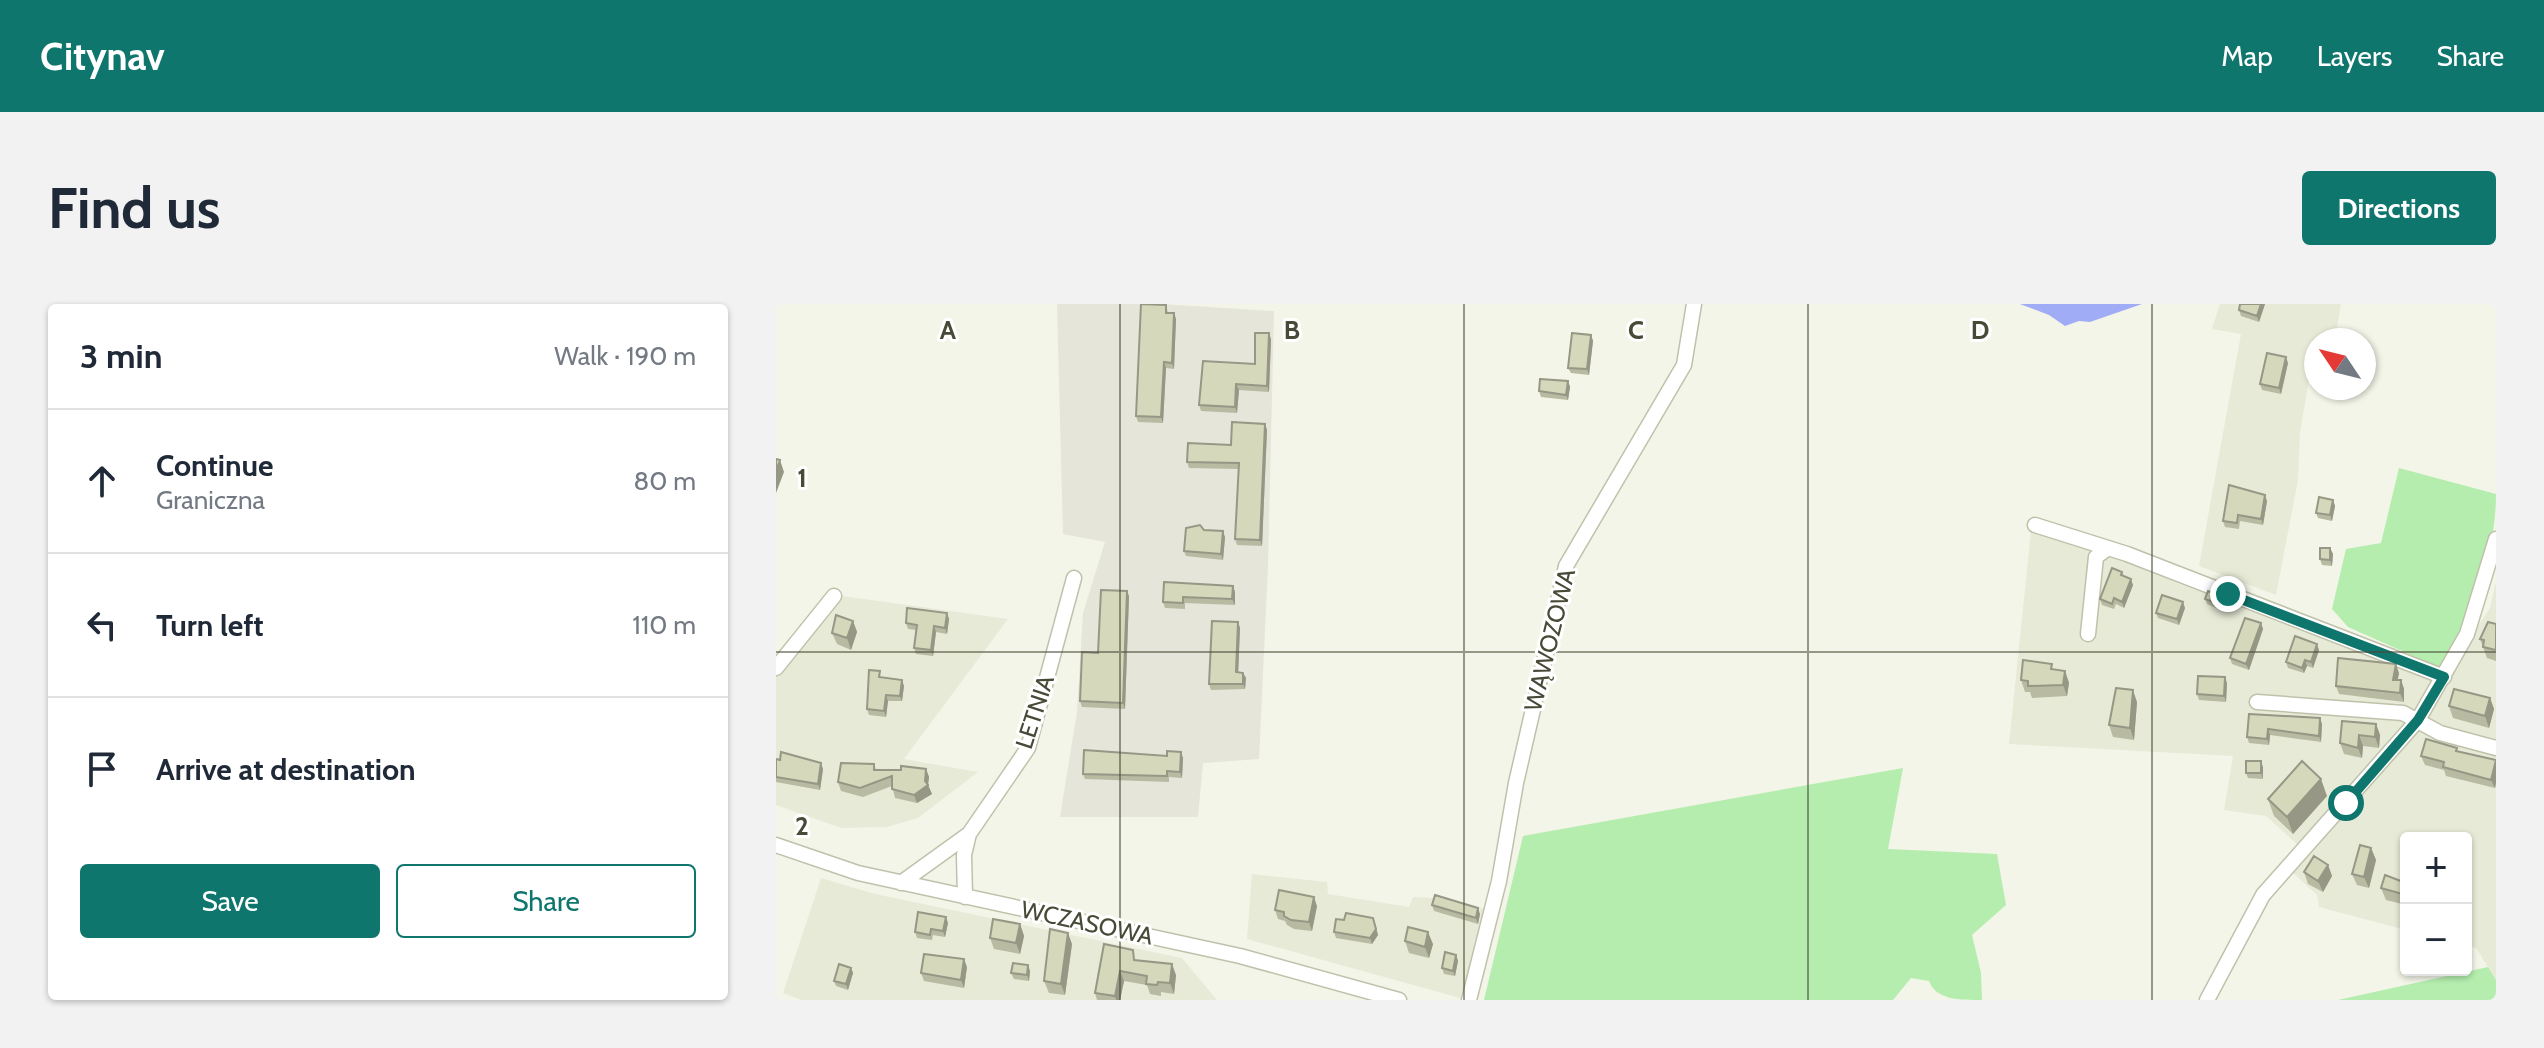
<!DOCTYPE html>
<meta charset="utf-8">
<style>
:root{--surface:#fff;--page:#f2f2f3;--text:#1f2937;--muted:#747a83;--line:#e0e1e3;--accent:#0f766e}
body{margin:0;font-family:Cabin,sans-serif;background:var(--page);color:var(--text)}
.controls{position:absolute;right:24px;bottom:24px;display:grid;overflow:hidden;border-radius:8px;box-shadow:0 2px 6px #0004}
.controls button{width:72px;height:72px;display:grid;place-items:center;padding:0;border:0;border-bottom:2px solid var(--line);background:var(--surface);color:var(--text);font:40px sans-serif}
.compass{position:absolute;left:1528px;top:24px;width:72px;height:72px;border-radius:50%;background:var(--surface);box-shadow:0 2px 6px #0004;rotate:305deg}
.stop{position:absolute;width:24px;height:24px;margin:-18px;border:6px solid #0f766e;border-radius:50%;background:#fff}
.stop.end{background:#0f766e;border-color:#fff;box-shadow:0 2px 8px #0008}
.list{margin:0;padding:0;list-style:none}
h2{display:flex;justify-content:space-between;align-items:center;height:104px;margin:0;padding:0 32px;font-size:34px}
h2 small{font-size:26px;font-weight:400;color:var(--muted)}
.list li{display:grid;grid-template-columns:52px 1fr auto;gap:24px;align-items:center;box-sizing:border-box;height:144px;padding:0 32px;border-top:2px solid var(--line)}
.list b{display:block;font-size:30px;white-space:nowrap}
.list p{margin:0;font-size:26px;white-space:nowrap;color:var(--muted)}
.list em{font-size:26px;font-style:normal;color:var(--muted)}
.actions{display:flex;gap:16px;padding:24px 32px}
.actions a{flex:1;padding:18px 0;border:2px solid var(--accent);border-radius:8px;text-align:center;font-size:28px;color:var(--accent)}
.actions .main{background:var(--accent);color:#fff}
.icon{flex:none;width:44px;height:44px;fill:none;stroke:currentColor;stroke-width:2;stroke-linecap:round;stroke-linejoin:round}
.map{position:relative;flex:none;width:1720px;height:696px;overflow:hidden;border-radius:8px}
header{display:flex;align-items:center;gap:48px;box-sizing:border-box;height:112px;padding:0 40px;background:var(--accent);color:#fff}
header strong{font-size:38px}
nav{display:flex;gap:44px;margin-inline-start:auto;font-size:28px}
.intro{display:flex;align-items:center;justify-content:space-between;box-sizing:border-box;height:192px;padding:0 48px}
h1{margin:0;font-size:56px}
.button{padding:20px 36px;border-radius:8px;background:var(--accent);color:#fff;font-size:28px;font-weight:700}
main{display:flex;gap:48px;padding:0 48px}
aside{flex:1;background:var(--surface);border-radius:8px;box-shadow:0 2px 6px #0004}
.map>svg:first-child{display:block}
.residential{fill:#e7ead6}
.industrial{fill:#e5e5da}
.green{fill:#b4edae}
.water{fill:#a0acf6}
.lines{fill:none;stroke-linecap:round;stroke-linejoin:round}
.minor-casing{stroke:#bfc2aa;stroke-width:17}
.minor{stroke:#fff;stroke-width:14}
.wall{fill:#b8baa2}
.shaded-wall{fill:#969784}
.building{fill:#d6d8bc;stroke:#969784;stroke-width:2}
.route{stroke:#0f766e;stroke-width:10}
.grid{fill:none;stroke:#484936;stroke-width:2;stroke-opacity:0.55}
.labels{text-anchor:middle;stroke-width:6;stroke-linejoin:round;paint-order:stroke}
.street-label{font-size:24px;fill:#484936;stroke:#fff}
.grid-label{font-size:26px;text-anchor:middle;font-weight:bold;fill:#484936;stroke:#fff;stroke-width:6;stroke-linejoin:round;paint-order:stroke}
</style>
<header>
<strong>Citynav</strong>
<nav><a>Map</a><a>Layers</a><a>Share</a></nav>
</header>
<div class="intro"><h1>Find us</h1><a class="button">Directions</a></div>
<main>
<aside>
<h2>3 min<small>Walk · 190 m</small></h2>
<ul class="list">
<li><svg class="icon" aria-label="ahead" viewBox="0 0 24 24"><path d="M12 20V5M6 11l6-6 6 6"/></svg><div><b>Continue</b><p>Graniczna</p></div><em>80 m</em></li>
<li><svg class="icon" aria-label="left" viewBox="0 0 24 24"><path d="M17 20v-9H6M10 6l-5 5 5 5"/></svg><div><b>Turn left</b></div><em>110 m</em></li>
<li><svg class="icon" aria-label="arrive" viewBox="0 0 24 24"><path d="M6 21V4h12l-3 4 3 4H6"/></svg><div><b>Arrive at destination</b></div></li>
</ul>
<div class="actions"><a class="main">Save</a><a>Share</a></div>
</aside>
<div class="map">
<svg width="1720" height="696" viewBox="0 0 1720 696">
<rect width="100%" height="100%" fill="#f3f5e8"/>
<path class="residential" d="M1444,0H1565L1559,36H1540L1524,128L1522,176L1500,291L1423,262L1465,30L1436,25Z
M1255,227L1322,244L1406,281L1660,374L1627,426L1522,541L1490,512L1448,506L1457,452L1233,440Z
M1720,278V676L1700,644L1690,641V534H1630V626L1543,603L1541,591L1515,567L1606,466L1714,304Z
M52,290L232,315L128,455L202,468L142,514L111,523L65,524L0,501V355Z
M476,570L551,578L552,590L633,603L637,593L659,594L713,606L684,694L471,635Z
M45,574L99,590L406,654L441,696H25L7,689Z"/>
<path class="industrial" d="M281,0H384L498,7L492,261L483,455L427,459L422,513H284L301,408L307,309L329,238L287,230Z"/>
<path class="green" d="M1623,164L1720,190C1720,253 1694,309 1669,366L1572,323L1556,305L1570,245L1605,239Z
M1127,464L1112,545L1221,550L1230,601L1196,631L1205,669L1206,696C1183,696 1160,696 1153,677L1135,674L1117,696H708L747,532Z
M1712,663L1720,676V696H1562Z"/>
<path class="water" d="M1244,0H1366L1314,18L1303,17L1289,22L1273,11Z"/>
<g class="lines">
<g class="minor-casing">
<path id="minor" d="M1259,221L1351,250L1668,373
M1312,330L1320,253L1332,244
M0,364L58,292
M1481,398L1627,409L1664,429L1720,444
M0,541L82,569L464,652L623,696
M125,579L193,530
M189,593L188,551L193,530L252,444L298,274
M693,696L723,577L740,479L790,262L908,61L918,0
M1431,696L1487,591L1642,416L1691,330L1720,235"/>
</g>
<use href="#minor" class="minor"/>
</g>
<path class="wall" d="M1464,0H1489L1483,18L1465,12L1463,6Z
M390,1L392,9H398L400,15L398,65L390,64L387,119L362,118L360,112Z
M815,31L817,37L813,71L795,69L792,64Z
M495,35L493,88L463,86L461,109L425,107L423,101L479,60Z
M1512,59L1505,90L1486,86L1484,80Z
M792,77L794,83L792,96L765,93L763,87Z
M489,120L491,126L486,242L461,241L459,235L463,165L413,164L411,158L455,141Z
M1557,196L1559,202L1556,217L1542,214L1540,209Z
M1491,197L1487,221L1464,217L1463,225L1449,223L1447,217Z
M428,226L449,233L447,256L410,252L408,247Z
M1554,244L1557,250L1556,262L1546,261L1544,255Z
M1346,268L1348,272L1357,281L1348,304L1340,300L1338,305L1326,301L1324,295Z
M457,282L459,288V301L409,299V305L389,304L387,298Z
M353,292L349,405L306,403L304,397L322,349Z
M1429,295L1450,299L1447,307L1431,300Z
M1409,304L1403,321L1382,314L1380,309Z
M171,309L173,315L171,330L160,328L157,352L140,350L138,344L140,326L132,325L130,319Z
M77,317L81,328L75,346L61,340L56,329Z
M462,318L464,324L462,368L467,369L470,374L469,385L435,386L433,380Z
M1485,319L1487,325L1473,366L1456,360L1454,354Z
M1720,320V357L1711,354L1704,335Z
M1543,346L1537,364L1531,362L1528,369L1512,364L1510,358Z
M1278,366L1289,367L1293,379L1291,392L1256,394L1254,388H1249L1245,376Z
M1623,369L1621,376H1625L1628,385V398L1563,390L1560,382Z
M106,373L128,382L126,397H112L110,413L93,411L91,405Z
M1451,379L1450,398L1423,396L1421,390Z
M1714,394L1718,405L1713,424L1677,414L1673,402Z
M1361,398L1358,436L1337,433L1333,421Z
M1473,410L1546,420L1545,438L1494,431L1493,441L1473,439L1471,433Z
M1600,420L1604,431L1603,444L1587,442L1586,454L1568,450L1564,439Z
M405,448L407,454L406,474L393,473V478L309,475L307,470L391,452Z
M1682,448L1720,456V479L1719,484L1670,472L1668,466L1649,461L1645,452Z
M0,455L47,465L44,486L0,478Z
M98,460L100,466L150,465L153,473L152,481L156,490L141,499L119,494L116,482L87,493L65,487L62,478Z
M1487,463V475L1472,474L1470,469Z
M1551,492L1517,530L1498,512L1492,495Z
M1595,544L1600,556L1593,584L1581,581L1576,570Z
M1552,561L1556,572L1547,588L1532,580L1528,568Z
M1630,579V601L1610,596L1605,584Z
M656,601L704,610L702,620L658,607Z
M541,602L536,627L518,625L511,621L509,617L502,615L499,606Z
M597,614L602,631L596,640L560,634L558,628L568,616Z
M172,619L169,633L157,631L156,636L141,634L139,628Z
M244,620L248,632L244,650L218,645L214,634Z
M629,637L657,640L653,654L633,649Z
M296,640L289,691L273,689L268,677Z
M328,640L361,656L400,671L398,690L385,688V692L374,690L371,681L348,677L344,696H321L319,689Z
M680,651L682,657L679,672L668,670L666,664Z
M191,663L188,684L148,677L145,669Z
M75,664L77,669L72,686L60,682L58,677Z
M254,667L253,677L238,675L235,669Z"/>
<path class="shaded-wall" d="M1485,0H1489L1483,18L1481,12Z
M398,9L400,15L398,65L396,59Z
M493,29L495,35L493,88L491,82Z
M815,31L817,37L813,71L811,65Z
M1510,53L1512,59L1505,90L1503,84Z
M388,58L390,64L387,119L385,113Z
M792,77L794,83L792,96L790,91Z
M460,80L463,86L461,109L459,103Z
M489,120L491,126L486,242L484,236Z
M4,156L8,168L0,189V167Z
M1489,191L1491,197L1487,221L1485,215Z
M1557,196L1559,202L1556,217L1554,211Z
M447,227L449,233L447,256L445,250Z
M1554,244L1557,250L1556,262L1554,256Z
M1355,275L1357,281L1348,304L1346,298Z
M457,282L459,288V301L456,295Z
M351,287L353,292L349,405L347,399Z
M1448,293L1450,299L1447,307L1445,301Z
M1407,298L1409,304L1403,321L1401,315Z
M171,309L173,315L171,330L169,324Z
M77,317L81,328L75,346L71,334Z
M462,318L464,324L462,374L460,368Z
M1485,319L1487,325L1473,366L1470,360Z
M158,322L160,328L157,352L155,346Z
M1541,340L1543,346L1537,364L1535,358Z
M1529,356L1531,362L1528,369L1526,364Z
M1620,360L1623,369L1620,385L1617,376Z
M1289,367L1293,379L1291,392L1287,381Z
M467,369L470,374L469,385L467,380Z
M1449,373L1451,379L1450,398L1448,392Z
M126,376L128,382L126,397L124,392Z
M1625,376L1628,385V398L1624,389Z
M1357,386L1361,398L1358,436L1354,424Z
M110,391L112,397L110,413L108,407Z
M1714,394L1718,405L1713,424L1709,412Z
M1544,414L1546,420L1545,438L1543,432Z
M1600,420L1604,431L1603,444L1599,433Z
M1492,425L1494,431L1493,441L1491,435Z
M1583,431L1587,442L1586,454L1582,444Z
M405,448L407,454L406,474L404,468Z
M1485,457L1487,463V475L1485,469Z
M45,459L47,465L44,486L42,480Z
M1720,459V479L1719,484L1715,476Z
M150,465L153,473L152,481L156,490L141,499L138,491L149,477Z
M1545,475L1551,492L1517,530L1511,513Z
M1595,544L1600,556L1593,584L1588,573Z
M1552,561L1556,572L1547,588L1542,577Z
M538,593L541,602L536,627L533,618Z
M702,604L704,610L702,620L700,614Z
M170,613L172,619L169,633L167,627Z
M597,614L602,631L596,640L594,634Z
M244,620L248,632L244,650L240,639Z
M652,628L657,640L653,654L649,643Z
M292,629L296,640L289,691L285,680Z
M680,651L682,657L679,672L677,667Z
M188,655L191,663L188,684L185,676Z
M396,660L400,671L398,690L394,679Z
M252,661L254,667L253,677L251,671Z
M75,664L77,669L72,686L70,680Z
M344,667L348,677L344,696H340L339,692Z"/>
<path class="building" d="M365,0L390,1V9H398L396,59L388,58L385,113L360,112Z
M1464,0H1485L1481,12L1463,6Z
M479,29H493L491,82L460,80L459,103L423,101L427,57L479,60Z
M796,29L815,31L811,65L792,64Z
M1491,49L1510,53L1503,84L1484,80Z
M764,75L792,77L790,91L763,87Z
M456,118L489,120L484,236L459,235L463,159L411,158L412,139L455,141Z
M0,155L4,156L0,167Z
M1453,181L1489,191L1485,215L1462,211L1461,219L1447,217Z
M1543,193L1557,196L1554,211L1540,209Z
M424,221L428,226L447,227L445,250L408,247L410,224Z
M1544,244H1554V256L1544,255Z
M1336,264L1346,268L1345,271L1355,275L1346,298L1338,294L1336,300L1324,295Z
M388,278L457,282L456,295L407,293V299L387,298Z
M325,286L351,287L347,399L304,397L306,348L322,349Z
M1432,287L1448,293L1445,301L1429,295Z
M1386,291L1407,298L1401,315L1380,309Z
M131,304L171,309L169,324L158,322L155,346L138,344L141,321L130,319Z
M60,311L77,317L71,334L56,329Z
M1469,314L1485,319L1470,360L1454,354Z
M436,317L462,318L460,368L467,369V380H433Z
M1712,318L1720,320V346L1707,343L1708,336L1704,335Z
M1519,332L1541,340L1535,358L1529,356L1526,364L1510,358Z
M1562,354L1620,360L1617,376H1625L1624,389L1560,382Z
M1247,356L1276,360L1275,365L1289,367L1287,381L1252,382V377L1245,376Z
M93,366L104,367L103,373L126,376L124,392L110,391L108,407L91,405Z
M1422,372L1449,373L1448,392L1421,390Z
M1340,384L1357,386L1354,424L1333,421Z
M1678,385L1714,394L1709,412L1673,402Z
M1473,410L1544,414L1543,432L1492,425L1491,435L1471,433Z
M1566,417L1600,420L1599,433L1583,431L1582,444L1564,439Z
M1650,435L1681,444L1680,447L1720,456L1715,476L1667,463L1668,458L1645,452Z
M308,446L391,452V447L405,448L404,468L391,467V472L307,470Z
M5,448L45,459L42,480L0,473V455L4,456Z
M1470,457H1485V469H1470Z
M1526,457L1545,475L1511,513L1492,495Z
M65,459L98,460V466H125V462L150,465L149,477L152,481L138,491L116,485V472L84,484L62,478Z
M1584,541L1595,544L1588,573L1576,570Z
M1538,552L1552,561L1542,577L1528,568Z
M1609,571L1630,579V591L1605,584Z
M503,586L538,593L533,618L515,616L508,612V608L499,606Z
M659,591L702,604L700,614L656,601Z
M142,608L170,613L167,627L155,625L154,631L139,628Z
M570,609L597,614L600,625L594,634L558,628L560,615L568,616Z
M217,615L244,620L240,639L214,634Z
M632,623L652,628L649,643L629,637Z
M274,625L292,629L285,680L268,677Z
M328,640L357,646L358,656L396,660L394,679L382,678L381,681L370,680L371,672L344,667L339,692L319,689Z
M669,648L680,651L677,667L666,664Z
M148,650L188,655L185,676L145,669Z
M237,659L252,661L251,671L235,669Z
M63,660L75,664L70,680L58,677Z"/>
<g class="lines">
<path class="route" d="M1452,290L1668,373L1642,416L1570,499"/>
</g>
<path class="grid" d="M344,0V696M688,0V696M1032,0V696M1376,0V696M0,348H1720"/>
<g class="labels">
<g class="street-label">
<text transform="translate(774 336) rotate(-76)" y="8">WĄWOZOWA</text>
<text transform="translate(259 408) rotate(-72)" y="8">LETNIA</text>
<text transform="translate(311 619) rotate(12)" y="8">WCZASOWA</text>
</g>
</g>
<g class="grid-label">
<text x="172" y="35">A</text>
<text x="516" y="35">B</text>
<text x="860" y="35">C</text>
<text x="1204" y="35">D</text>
<text x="26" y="183">1</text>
<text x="26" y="531">2</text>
</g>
</svg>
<div class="controls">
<button>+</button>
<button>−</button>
</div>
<svg class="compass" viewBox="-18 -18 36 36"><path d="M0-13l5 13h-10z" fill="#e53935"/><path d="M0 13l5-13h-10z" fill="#747a83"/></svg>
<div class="stop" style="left:1570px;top:499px"></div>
<div class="stop end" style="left:1452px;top:290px"></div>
</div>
</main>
